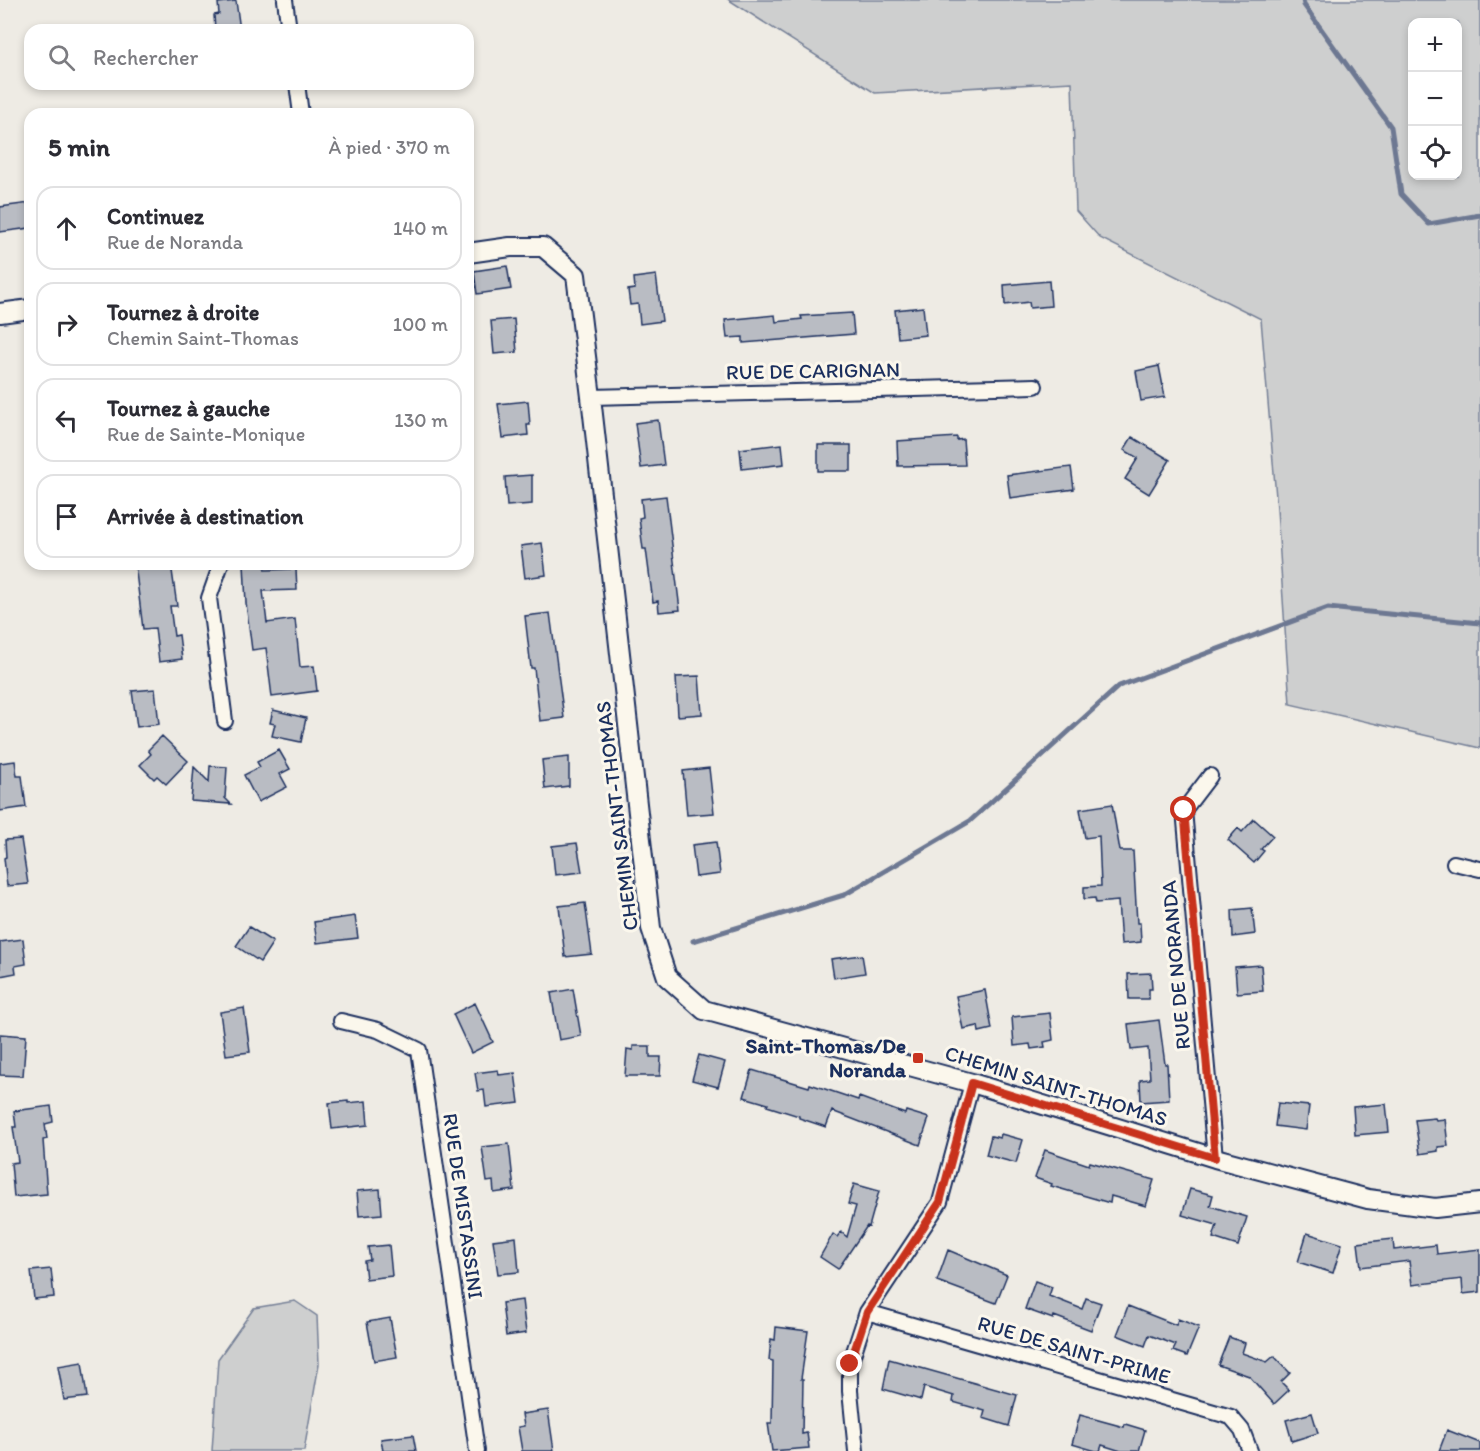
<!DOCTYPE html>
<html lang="fr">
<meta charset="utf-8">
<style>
:root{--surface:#fff;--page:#f7f7f7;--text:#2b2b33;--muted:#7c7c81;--line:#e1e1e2}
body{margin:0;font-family:Itim,sans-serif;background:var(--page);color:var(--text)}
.controls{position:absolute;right:18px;top:18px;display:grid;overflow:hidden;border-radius:12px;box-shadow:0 3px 9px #0003}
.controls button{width:54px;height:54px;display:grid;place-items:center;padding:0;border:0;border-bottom:2px solid var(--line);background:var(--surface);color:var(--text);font:30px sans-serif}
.stop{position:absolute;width:18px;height:18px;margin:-14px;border:4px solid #c8321e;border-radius:50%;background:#fff}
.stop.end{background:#c8321e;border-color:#fff;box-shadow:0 2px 6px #0008}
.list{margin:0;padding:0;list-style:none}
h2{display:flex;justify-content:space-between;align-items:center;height:78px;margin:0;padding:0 24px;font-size:26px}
h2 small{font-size:20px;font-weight:400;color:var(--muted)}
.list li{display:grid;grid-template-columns:39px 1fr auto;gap:18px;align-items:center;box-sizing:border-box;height:84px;margin:0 12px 12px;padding:0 12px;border:2px solid var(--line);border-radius:18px}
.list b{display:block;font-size:22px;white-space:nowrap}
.list p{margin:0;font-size:20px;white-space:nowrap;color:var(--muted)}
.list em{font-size:20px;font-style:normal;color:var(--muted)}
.icon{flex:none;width:33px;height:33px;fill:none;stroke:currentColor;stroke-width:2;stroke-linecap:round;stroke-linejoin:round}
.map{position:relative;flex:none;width:1480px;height:1451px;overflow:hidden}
.search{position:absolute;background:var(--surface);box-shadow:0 3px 9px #0003;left:24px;top:24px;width:450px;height:66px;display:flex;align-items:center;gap:15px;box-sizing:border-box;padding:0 21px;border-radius:18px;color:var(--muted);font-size:22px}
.panel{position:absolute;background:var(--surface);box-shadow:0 3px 9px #0003;left:24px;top:108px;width:450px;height:462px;border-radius:18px}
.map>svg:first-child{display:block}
.green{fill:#cecfcf;stroke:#747f96;stroke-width:1.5;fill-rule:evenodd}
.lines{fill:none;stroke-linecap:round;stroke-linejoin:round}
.stream{stroke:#6d7892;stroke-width:5}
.building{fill:#b9bcc3;stroke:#1b2f5e;stroke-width:1.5}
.street-casing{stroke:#1b2f5e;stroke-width:18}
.secondary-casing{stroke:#1b2f5e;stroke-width:22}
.street{stroke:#fbf7ec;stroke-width:14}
.secondary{stroke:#fbf7ec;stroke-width:18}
.route{stroke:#c8321e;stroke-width:8}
.poi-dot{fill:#c8321e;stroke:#fbf7ec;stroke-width:2}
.labels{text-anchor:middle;stroke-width:6;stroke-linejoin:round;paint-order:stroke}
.street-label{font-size:21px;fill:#1b2f5e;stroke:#fbf7ec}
.poi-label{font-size:21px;font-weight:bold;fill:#1b2f5e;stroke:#fbf7ec;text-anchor:end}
</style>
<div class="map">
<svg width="1480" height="1451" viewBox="0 0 1480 1451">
<rect width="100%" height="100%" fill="#eeebe4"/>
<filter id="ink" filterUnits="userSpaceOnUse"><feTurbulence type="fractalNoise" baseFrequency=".0167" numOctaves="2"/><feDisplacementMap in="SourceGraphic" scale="12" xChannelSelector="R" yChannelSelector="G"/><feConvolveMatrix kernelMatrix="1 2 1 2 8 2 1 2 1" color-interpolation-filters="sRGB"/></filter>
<g filter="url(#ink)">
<path class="green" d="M729,0H1480V748L1290,704L1277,509L1261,319L1100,238L1076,211L1072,82L875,93ZM1412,22H1458V176H1412Z
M295,1301L317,1316L319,1364L304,1451H212L218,1359L254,1308Z"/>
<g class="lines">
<path class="stream" d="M1303,0L1304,5L1391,127L1401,194L1429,224L1480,215
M693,941L844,895L970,821L1119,686L1328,608L1480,623"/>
</g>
<path class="building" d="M236,1L240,30H215L214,15L219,14L218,3Z
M30,203V228L0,232V207Z
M507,266L511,289L477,294L474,271Z
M656,275L662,321L640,324L638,304L630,305L628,290L635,289L634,278Z
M1049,281L1051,306L1030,308L1029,302L1005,305L1004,285Z
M923,307L926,335L898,338L895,310Z
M852,313L854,334L743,343V337L727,338L725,320L775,315L776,322L802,319L801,316Z
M514,319L517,352L494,354L491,321Z
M1159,366L1165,397L1141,401L1136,371Z
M528,401L530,425H527L528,435L503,438L498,404Z
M658,420L664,465L641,468L635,423Z
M957,437V440L963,439L965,465L898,466L897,441Z
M1132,437L1170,460L1149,494L1125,479L1138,458L1124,450Z
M782,444L784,464L742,469L740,449Z
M818,445H851V471H818Z
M1071,467L1074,489L1010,498L1007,475Z
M532,475V504L507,506L505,477Z
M666,496L680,610L659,612L658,601L653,602L646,549H643L639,518L643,517L641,499Z
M542,543L546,575L525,578L521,546Z
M135,564H171L177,606H170L174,636L179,635L182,659L159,662L155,628L143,629Z
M244,564H265V570L296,569L297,590L263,591L267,623L295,619L300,667L314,666L317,691L272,697L266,648L252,650L246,603Z
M550,613L564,718L540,721L534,668H531L525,616Z
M699,676L702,714L678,716L676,677Z
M155,689L159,724L137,727L132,691Z
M273,710L306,718L301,742L272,736L275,724L270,723Z
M162,736L188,761L166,784L157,776L154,779L140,765L151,754L148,750Z
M279,750L290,769L280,774L287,787L258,802L244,775L260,767L257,762Z
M569,757V786L545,789L542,760Z
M15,761L17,776H22L26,807L0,811V763Z
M210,766L227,767L225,798L231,804L191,801L194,767L209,782Z
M709,768L714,813L687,815L683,771Z
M1112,804L1120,851H1133L1137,923H1140L1141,942L1121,944L1118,901L1096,903L1095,898L1084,899V887L1101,886L1099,836L1085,838L1080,809Z
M1254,819L1273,836L1261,849L1264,851L1254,863L1228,840L1238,828L1242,832Z
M21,839L28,884L7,886L4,858L6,857L5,840Z
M716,842L720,874L696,877L692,845Z
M577,843L582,872L555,875L552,846Z
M585,903L592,954L565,957L559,906Z
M1252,908L1255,934L1233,937L1232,910Z
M355,916L358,938L317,943L314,922Z
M249,927L273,942L260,962L236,946Z
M23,939L26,964L15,966L16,973L0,976V942Z
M862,955L865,973L834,978L831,959Z
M1261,965L1263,991L1237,993L1235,967Z
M1151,973L1152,989H1149V999H1129L1128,974Z
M573,989L581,1036L559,1040L551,993Z
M985,990L992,1029L979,1032L978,1026L963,1029L956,996Z
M475,1003L493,1042L471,1053L453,1014Z
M244,1008L250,1052L226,1055L220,1012Z
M1050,1013L1053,1040L1044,1042L1045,1047L1031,1049L1030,1044L1014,1046L1012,1017Z
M1159,1020L1165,1064H1167L1169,1100L1141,1102L1140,1080L1150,1079L1148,1048L1131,1050L1128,1024Z
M0,1034L26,1036L23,1076L0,1075Z
M633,1046H650V1057H661L660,1076H625L627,1049L633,1050Z
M699,1055L725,1062L718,1087L692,1080Z
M498,1070L499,1075L515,1073L519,1103L486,1107L484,1090L478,1091L475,1073Z
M752,1070L809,1087L810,1084L858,1100L859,1097L905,1114L906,1111L929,1118L920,1145L832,1111L826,1127L799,1118V1116L767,1106L768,1104L744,1097Z
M348,1101V1103L366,1101L368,1125L332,1129L329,1103Z
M1278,1103L1309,1106L1306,1130L1275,1126Z
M1386,1104L1389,1132L1355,1135L1353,1107Z
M51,1106L53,1122L45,1124L47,1139L43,1140L47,1194L14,1197L11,1163L18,1162L13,1127H16L14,1111Z
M1435,1118L1436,1120L1445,1119L1448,1146L1438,1147V1151L1420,1154L1415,1120Z
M1001,1134L1023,1140L1016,1163L986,1155L991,1136L1000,1138Z
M509,1144L514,1190L494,1193L493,1181L487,1182L482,1147Z
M1045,1150L1089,1165L1090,1162L1154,1180L1146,1206L1111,1196L1110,1203L1051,1186L1052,1184L1035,1178Z
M854,1184L879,1191L869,1227L867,1226L838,1269L820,1257L833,1234L837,1237L841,1232L847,1237L856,1206L848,1204Z
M380,1189L382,1214L359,1216L357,1191Z
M1190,1189L1213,1195L1210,1206L1247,1217L1238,1246L1213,1238L1217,1225L1182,1215Z
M1307,1233L1342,1244L1333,1273L1298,1262Z
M516,1237L519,1272L498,1274L493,1240Z
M1393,1239L1394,1250L1436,1245L1437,1254L1480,1249V1292L1463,1294L1462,1279L1412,1285L1409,1261L1361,1267L1358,1243Z
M389,1245L392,1276L366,1279L364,1261L370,1260L368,1247Z
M948,1250L1007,1275L996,1303L937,1281Z
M51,1269L54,1297L34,1299L31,1271Z
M1035,1281L1052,1287L1049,1296L1082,1309L1086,1298L1101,1303L1091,1330L1054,1316L1053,1319L1025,1309Z
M522,1300L526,1333L506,1336L502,1303Z
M1128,1306L1176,1325L1178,1319L1199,1327L1187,1356L1173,1351L1176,1345L1149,1335L1145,1346L1117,1335Z
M390,1318L397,1357L374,1361L367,1322Z
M776,1327L808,1331L801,1379H803L802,1434L807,1433L809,1448L772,1451L768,1423H772L773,1361L769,1360L771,1339L775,1340Z
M1229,1337L1245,1343L1242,1353L1267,1362L1274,1356L1290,1373L1281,1382L1289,1390L1274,1404L1249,1376L1218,1365Z
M889,1359L1017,1395L1009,1426L983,1418L985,1411L953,1402L954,1396L924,1387L921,1400L883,1389Z
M82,1362L87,1397L64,1400L58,1366Z
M548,1410L554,1451H522L518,1427L524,1426L522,1414Z
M1312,1413L1318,1433L1292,1441L1286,1420Z
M1080,1415L1124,1427L1125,1424L1145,1430L1139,1451H1121L1102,1445L1100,1451H1096L1072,1444Z
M1447,1430L1480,1443V1451H1439Z
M413,1435L416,1451H383L381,1439Z"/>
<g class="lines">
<g class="street-casing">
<path id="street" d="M285,0L289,30
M297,84L301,114
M591,397L1035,386
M221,564L209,598L225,721
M1210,776L1184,810L1215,1158
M1454,863L1480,869
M341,1021L378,1030L419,1050L477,1451
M867,1312L1231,1417L1242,1430L1250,1451
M856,1451L850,1391V1364L867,1312L940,1202L972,1083"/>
</g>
<g class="secondary-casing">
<path id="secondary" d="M468,253L510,247H543L576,275L591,397L651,928L667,977L704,1010L972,1083L1215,1158L1368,1199L1435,1208L1480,1203
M0,313L30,309"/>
</g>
<use href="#street" class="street"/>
<use href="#secondary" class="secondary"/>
</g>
</g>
<g class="lines" filter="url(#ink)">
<path class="route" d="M850,1364L867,1312L940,1202L972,1083L1215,1158L1184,810"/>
</g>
<rect class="poi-dot" x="912" y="1052" width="12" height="12" rx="3"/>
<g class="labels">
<g class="street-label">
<text transform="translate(813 371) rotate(-1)" y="7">RUE DE CARIGNAN</text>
<text transform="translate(617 816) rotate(-97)" y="7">CHEMIN SAINT-THOMAS</text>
<text transform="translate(1176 965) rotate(-95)" y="7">RUE DE NORANDA</text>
<text transform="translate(1056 1086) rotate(17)" y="7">CHEMIN SAINT-THOMAS</text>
<text transform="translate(463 1206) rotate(82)" y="7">RUE DE MISTASSINI</text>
<text transform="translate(1074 1350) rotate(16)" y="7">RUE DE SAINT-PRIME</text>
</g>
<g class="poi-label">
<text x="906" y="1053">Saint-Thomas/De<tspan x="906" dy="24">Noranda</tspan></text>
</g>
</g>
</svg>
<div class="controls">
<button>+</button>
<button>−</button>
<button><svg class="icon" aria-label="locate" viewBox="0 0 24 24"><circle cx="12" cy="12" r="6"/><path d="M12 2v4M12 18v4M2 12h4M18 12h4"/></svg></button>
</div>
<div class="stop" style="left:1184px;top:810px"></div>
<div class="stop end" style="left:850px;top:1364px"></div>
<div class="search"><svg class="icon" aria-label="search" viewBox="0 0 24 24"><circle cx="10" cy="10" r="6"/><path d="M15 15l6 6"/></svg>Rechercher</div>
<section class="panel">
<h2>5 min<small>À pied · 370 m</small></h2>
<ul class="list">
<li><svg class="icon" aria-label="ahead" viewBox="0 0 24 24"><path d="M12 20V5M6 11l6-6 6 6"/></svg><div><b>Continuez</b><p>Rue de Noranda</p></div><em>140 m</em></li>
<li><svg class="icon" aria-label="right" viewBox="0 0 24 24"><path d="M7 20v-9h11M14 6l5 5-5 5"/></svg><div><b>Tournez à droite</b><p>Chemin Saint-Thomas</p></div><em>100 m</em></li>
<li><svg class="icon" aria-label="left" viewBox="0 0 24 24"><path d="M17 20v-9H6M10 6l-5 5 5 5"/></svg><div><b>Tournez à gauche</b><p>Rue de Sainte-Monique</p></div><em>130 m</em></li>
<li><svg class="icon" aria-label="arrive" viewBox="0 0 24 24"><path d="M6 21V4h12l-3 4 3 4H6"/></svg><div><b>Arrivée à destination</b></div></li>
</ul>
</section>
</div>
